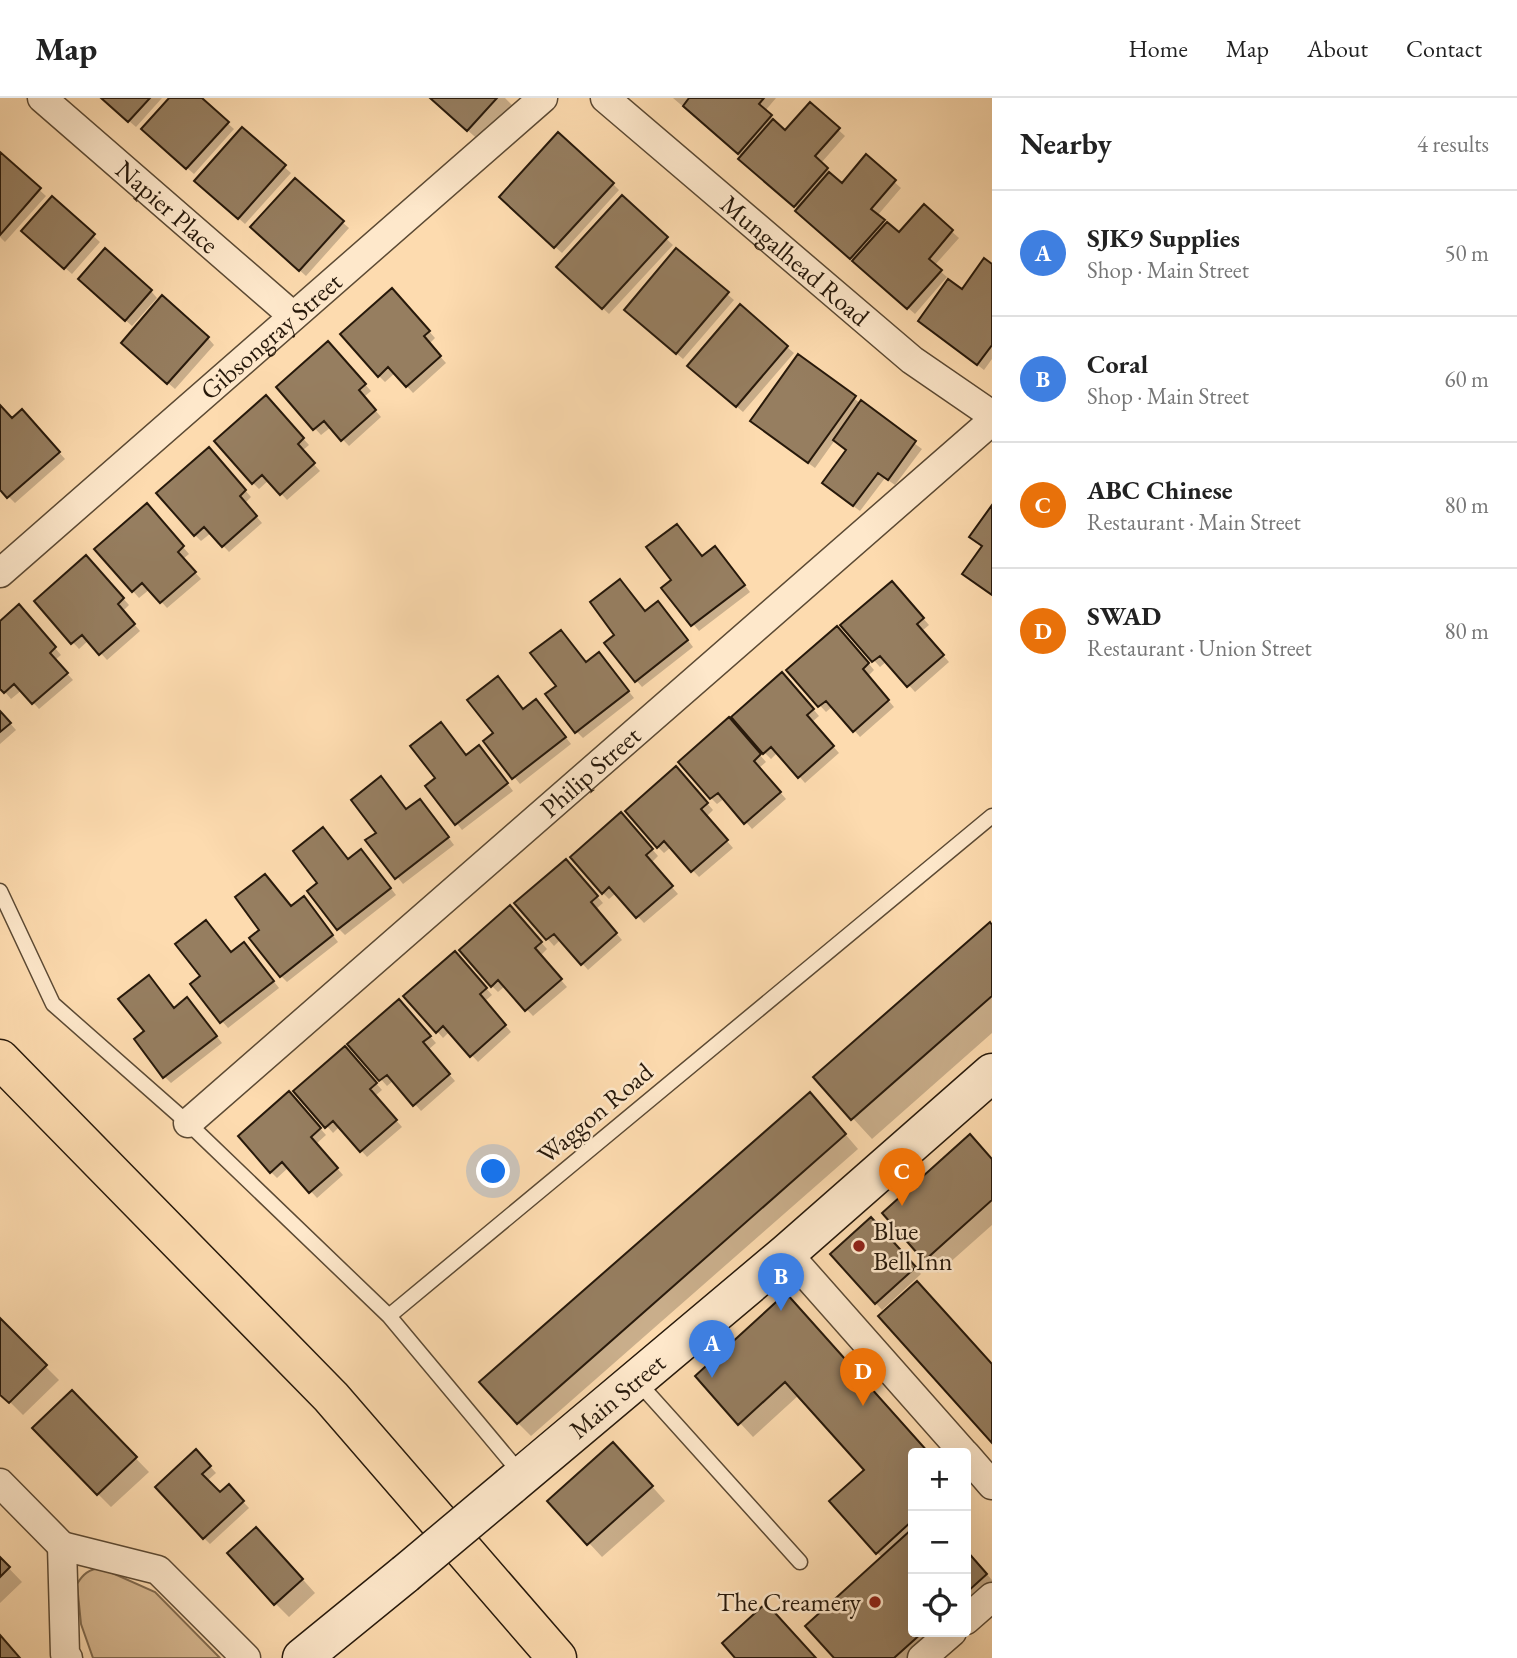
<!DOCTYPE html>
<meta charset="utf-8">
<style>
:root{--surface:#fff;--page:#f6f6f6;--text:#222;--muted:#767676;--line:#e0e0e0;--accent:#2563eb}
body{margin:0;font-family:"EB Garamond",serif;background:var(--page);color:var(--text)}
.controls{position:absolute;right:21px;bottom:21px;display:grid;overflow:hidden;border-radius:7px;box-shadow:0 7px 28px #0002}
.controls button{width:63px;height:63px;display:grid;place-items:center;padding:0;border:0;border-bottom:2px solid var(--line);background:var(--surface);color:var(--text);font:35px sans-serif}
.you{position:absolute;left:494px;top:1074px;width:24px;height:24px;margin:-18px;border:5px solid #fff;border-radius:50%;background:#1a73e8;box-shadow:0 0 0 10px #1a73e833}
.badge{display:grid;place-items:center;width:46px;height:46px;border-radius:50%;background:var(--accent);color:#fff;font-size:23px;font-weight:700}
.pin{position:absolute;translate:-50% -58px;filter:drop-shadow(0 2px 4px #0008)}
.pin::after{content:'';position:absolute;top:37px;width:24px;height:21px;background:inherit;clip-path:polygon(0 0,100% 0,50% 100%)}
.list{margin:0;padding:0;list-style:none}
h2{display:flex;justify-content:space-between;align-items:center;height:91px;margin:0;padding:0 28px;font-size:30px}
h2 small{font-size:23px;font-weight:400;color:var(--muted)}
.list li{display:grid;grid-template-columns:46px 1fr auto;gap:21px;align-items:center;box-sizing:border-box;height:126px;padding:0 28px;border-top:2px solid var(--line)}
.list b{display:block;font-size:26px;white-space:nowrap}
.list p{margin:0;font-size:23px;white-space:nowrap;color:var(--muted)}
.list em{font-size:23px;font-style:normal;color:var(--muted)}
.icon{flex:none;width:38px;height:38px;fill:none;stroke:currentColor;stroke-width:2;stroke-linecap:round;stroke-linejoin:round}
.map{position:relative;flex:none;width:992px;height:1560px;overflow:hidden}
header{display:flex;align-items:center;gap:42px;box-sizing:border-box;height:98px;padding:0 35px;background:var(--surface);border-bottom:2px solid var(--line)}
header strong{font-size:33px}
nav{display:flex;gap:38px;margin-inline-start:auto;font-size:24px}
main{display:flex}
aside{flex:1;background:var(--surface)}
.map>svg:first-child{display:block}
.green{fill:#d9ba93;stroke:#806a4f;stroke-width:2}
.shadow{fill:#0003}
.building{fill:#967e60;stroke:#27190b;stroke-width:2}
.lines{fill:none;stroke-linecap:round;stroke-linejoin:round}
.lane-casing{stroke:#5c4a34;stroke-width:17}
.street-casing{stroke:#5c4a34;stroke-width:31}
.secondary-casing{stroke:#27190b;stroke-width:41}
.primary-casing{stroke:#27190b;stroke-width:41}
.lane{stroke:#fee8cb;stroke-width:14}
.street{stroke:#fee8cb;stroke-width:28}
.secondary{stroke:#fee8cb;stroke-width:38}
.primary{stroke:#fddbaf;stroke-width:38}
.secondary-bridge-casing{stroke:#27190b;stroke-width:41;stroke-linecap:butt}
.secondary-bridge{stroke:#fee8cb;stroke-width:38}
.poi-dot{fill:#8f2418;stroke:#fee8cb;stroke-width:2.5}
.labels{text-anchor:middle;stroke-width:5;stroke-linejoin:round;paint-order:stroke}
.street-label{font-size:26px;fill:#27190b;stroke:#fee8cb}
.poi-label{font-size:26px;fill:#27190b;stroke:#fee8cb;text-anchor:start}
</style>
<header>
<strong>Map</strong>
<nav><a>Home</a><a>Map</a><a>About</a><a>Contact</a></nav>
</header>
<main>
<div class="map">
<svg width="992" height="1560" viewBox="0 0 992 1560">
<rect width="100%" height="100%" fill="#fddbaf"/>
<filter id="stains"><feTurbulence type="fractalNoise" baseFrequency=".00286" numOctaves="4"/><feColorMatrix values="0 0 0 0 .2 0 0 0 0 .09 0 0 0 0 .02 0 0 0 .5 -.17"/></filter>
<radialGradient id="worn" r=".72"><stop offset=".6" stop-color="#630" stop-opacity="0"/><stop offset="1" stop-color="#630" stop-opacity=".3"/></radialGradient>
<path class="green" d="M101,1470L155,1494L220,1560H93L81,1526L77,1486C83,1476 89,1471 101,1470Z"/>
<path class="shadow" d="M102,0H162L136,29Z
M172,0H199L234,31L194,76L150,38Z
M431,0H505L514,9L482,45Z
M673,0H776L765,13L786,34L810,6L845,38L821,65L833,77L832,79L842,87L866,59L901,90L877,118L886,126L899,137L924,109L959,140L934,168L947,179L915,216L803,119L798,111L747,67L742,59Z
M242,31L291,75L245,126L203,89Z
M0,56L46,98L5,144L0,139Z
M613,86L619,92L562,155L507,106Z
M622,100L673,147L609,216L559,169Z
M52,101L100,144L72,176L30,139Z
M342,124L349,130L306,178L259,136Z
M992,168V261L984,272L920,223L962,193Z
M87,187L151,193L157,200L132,228Z
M727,196L734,202L683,261L632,218Z
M398,198L435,240L429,246L446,265L413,295L395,275L385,284L379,278Z
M208,240L214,247L175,291L129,251Z
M787,249L794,255L743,314L696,274Z
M334,252L371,293L364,299L381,319L349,348L331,329L321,337L278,290Z
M798,259L922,351L895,387L885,380L860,413L830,391L847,353L835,342L815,370L759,329Z
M272,306L309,347L302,353L320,373L287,402L269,382L259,391L253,385Z
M0,309L12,322L28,320L65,361L15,405L0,390Z
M215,358L251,399L245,405L262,425L229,454L211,435L201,443L195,437Z
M153,414L189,456L183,461L201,481L167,510L150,491L139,500L97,452Z
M721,456L750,494L699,533L663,490L703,460Z
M93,466L129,507L123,513L140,533L107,562L89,542L79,551L36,504Z
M898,491L929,527L922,533L949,564L915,594L887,563L880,569L843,528Z
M665,512L693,549L642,589L636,582L646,515Z
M25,515L61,557L55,562L73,582L39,611L22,592L11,601L0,588V525Z
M844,536L874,572L868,578L894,609L860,639L833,608L826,614L788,573Z
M605,563L634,600L583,640L576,633L558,588L587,566Z
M789,582L819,618L812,624L839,655L805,685L778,654L771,661L764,654Z
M542,609L571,646L520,686L485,643L524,613Z
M0,614L16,632L0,646Z
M735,628L766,664L759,670L786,701L752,731L725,700L717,706L711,700Z
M485,655L513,693L462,732L428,689L467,658Z
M683,677L713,712L706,719L733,750L699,779L671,749L664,755L658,749Z
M426,709L454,747L403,786L368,743L407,712Z
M628,723L658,758L651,765L678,796L644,825L616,795L609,801L603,795Z
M368,760L396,797L345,837L338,830L349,763Z
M572,769L603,805L596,811L622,842L588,872L561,841L554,848L517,806Z
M310,807L338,844L287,884L281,878L291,810Z
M516,816L547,851L540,858L567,889L533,918L505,888L498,894L492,888Z
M992,829V935L872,1041L815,979Z
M250,853L279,890L228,930L222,923L232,856Z
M461,861L492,897L485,903L511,934L478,964L450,933L443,940L437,933Z
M193,908L222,945L171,985L165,979L175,911Z
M405,910L436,945L428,952L455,983L421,1013L394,982L387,988L350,946Z
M351,956L382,992L375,998L402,1029L367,1059L340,1028L333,1035L327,1028Z
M295,1002L326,1037L316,1046L343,1077L317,1100L289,1069L277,1080L271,1074Z
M823,1010L858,1051L531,1338L518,1325Z
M992,1062V1127L938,1175L925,1161Z
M878,1127L921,1176L882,1212L832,1156Z
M799,1211L929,1355H913V1534H964L935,1560H836L883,1460L877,1455L866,1372L799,1297L753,1339L740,1325Z
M0,1223L59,1282L23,1317L0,1294Z
M85,1308L149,1374L111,1409L98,1396Z
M196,1353L216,1375L207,1383L220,1396L228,1388L249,1410L210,1446L204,1440Z
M626,1359L665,1403L602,1459L550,1403Z
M270,1445L315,1495L289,1519L275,1505Z
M966,1452L992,1482V1509L966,1532Z
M0,1461L22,1484L0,1505Z"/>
<path class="building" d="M101,0H150L128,24Z
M169,0H202L229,24L186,71L141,31Z
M430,0H497L467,33Z
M689,0H764L759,6L772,17L738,56L683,8Z
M810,4L840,30L815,58L828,70L794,109L738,61L773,21L785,32Z
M242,29L286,67L238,121L194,83Z
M558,34L614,85L554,150L499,99Z
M0,54L41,90L0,137Z
M866,56L896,82L871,111L885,122L850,161L795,113L829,74L842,85Z
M295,80L344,123L299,173L250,129Z
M622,97L668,139L602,211L556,169Z
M52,98L95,136L64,171L21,133Z
M924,106L953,132L929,161L942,172L907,211L852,163L887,124L899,134Z
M105,150L152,192L125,223L78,181Z
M676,150L729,194L676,256L624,212Z
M984,160L992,166V247L977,267L918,223L948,181L962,191Z
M392,190L430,233L424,238L441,258L406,289L388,269L378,279L340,236Z
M162,197L209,239L167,286L121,245Z
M740,206L788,248L736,309L687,268Z
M328,243L366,286L359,292L376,312L341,343L324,323L313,332L276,289Z
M798,256L856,298L808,365L750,323Z
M266,297L304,340L298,346L315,365L280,397L262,377L252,386L214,343Z
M861,302L916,343L888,382L878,375L853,408L822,385L846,352L833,342Z
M0,307L12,320L22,311L60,354L7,400L0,392Z
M209,349L246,392L240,398L257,418L222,449L204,429L194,438L156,395Z
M147,405L184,448L178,454L196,474L160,505L142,485L132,494L94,451Z
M992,407V497L962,476L982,448L969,439Z
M677,426L702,458L715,448L745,487L691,528L661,490L671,482L646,449Z
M86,457L124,500L118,506L135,526L99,557L82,537L71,546L34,503Z
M620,481L645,513L658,503L688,542L635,584L604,545L614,537L590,504Z
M892,483L924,520L917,526L944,557L907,589L880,558L872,564L840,527Z
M19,506L56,549L50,555L68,575L32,606L14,586L4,595L0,591V523Z
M837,528L869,565L863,571L889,602L853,634L826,603L818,609L786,572Z
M561,532L586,564L599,554L629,593L575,635L545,596L556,588L530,555Z
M782,574L814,611L807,617L834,648L798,680L771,649L763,656L731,619Z
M498,578L523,611L536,601L566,639L512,681L483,643L493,635L467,602Z
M0,613L11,625L0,634Z
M729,619L761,656L754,663L781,694L744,726L718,695L710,701L678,664Z
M441,624L466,657L479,647L508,685L455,727L425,688L435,680L410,648Z
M676,668L708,705L701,711L728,742L691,774L664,743L657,750L625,713Z
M381,678L406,711L420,701L449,739L395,781L365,742L376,735L351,702Z
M621,714L653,751L646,757L673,788L636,820L609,789L602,796L570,759Z
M323,729L348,761L361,751L391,790L337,832L307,793L317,785L293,753Z
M566,761L598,798L591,804L617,835L581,867L554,836L546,842L514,805Z
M265,776L291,808L304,798L333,837L280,879L249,840L259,832L235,799Z
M510,807L542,844L535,850L562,881L525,913L498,882L491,889L459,852Z
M206,822L231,854L244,844L274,883L220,925L190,886L200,878L175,846Z
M990,824L992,827V898L851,1022L813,979Z
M455,853L487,890L480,896L506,927L470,959L443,928L436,935L403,898Z
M149,877L174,910L187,899L217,938L163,980L134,941L144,933L118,901Z
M399,901L431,938L423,944L450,976L413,1008L387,977L379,983L347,946Z
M345,948L377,985L370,991L397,1022L360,1054L333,1023L325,1030L293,993Z
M289,993L321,1030L311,1039L338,1070L309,1095L282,1064L270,1075L238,1038Z
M810,994L846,1036L517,1326L479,1284Z
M970,1036L992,1061V1102L924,1163L882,1115Z
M871,1119L916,1169L875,1206L830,1156Z
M917,1183L992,1266V1345L878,1218Z
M786,1195L929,1355H913V1422L876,1456L829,1403L864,1372L785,1284L738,1327L695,1278Z
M0,1220L47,1267L9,1305L0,1297Z
M72,1292L137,1359L97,1397L32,1330Z
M613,1344L653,1388L587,1447L547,1403Z
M196,1351L211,1368L202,1376L220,1394L229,1386L244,1403L203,1441L155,1389Z
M256,1429L303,1481L274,1507L227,1455Z
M913,1430V1534H923L894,1560H834L805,1528Z
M966,1452L987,1476L966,1495Z
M0,1459L10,1469L0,1479Z
M766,1505L816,1560H735L722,1545Z
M0,1537L20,1560H0Z"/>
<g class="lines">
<g class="lane-casing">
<path id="lane" d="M0,793L53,906L188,1025L389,1218
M637,1283L800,1464
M521,1376L389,1218L992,718"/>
</g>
<g class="street-casing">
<g id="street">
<path id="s1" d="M42,0L293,218"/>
<path id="s2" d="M605,0L912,262L992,317"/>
<path id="s3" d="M0,475L543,0"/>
<path id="s4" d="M188,1025L992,323"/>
<path d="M787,1155L964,1355"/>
<path d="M966,1357L992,1387"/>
<path d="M0,1385L62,1448"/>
<path d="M966,1522L992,1499"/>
<path d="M68,1560L65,1556L62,1448L158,1472L246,1560"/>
<path d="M922,1560L952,1534"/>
</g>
</g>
<g class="secondary-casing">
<g id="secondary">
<path id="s5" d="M510,1388L787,1155L992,975"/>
<path d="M302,1560L405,1476"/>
</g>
</g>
<g class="primary-casing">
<path id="primary" d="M0,961L331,1299L557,1560"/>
</g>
<use href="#lane" class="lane"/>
<use href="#street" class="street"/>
<use href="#secondary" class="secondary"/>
<use href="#primary" class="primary"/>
<g class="secondary-bridge-casing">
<path id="secondary-bridge" d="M405,1476L510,1388"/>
</g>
<use href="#secondary-bridge" class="secondary-bridge"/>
</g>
<g class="poi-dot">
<circle cx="859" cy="1148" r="7"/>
<circle cx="875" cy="1504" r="7"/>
</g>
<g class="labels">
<g class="street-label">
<text dy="9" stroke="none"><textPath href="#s1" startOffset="166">Napier Place</textPath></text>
<text dy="9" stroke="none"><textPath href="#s2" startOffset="250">Mungalhead Road</textPath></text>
<text dy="9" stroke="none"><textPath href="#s3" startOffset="360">Gibsongray Street</textPath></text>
<text dy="9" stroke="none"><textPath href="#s4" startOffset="534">Philip Street</textPath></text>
<text transform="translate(595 1015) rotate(-40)" y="9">Waggon Road</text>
<text dy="9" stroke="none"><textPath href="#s5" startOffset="140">Main Street</textPath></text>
</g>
<g class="poi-label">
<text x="873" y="1142">Blue<tspan x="873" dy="30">Bell Inn</tspan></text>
<text x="861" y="1513" text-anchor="end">The Creamery</text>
</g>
</g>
<rect width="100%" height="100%" filter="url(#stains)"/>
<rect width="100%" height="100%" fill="url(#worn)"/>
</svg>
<div class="controls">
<button>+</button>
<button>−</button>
<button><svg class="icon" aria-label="locate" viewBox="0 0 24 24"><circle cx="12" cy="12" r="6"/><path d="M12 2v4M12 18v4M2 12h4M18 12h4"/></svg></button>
</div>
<div class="you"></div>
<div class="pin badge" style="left:712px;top:1280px;background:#3f7fe0">A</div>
<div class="pin badge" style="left:781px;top:1213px;background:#3f7fe0">B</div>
<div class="pin badge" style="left:902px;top:1108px;background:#e8710a">C</div>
<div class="pin badge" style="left:863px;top:1308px;background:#e8710a">D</div>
</div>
<aside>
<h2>Nearby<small>4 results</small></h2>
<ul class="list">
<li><span class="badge" style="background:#3f7fe0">A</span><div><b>SJK9 Supplies</b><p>Shop · Main Street</p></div><em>50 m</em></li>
<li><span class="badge" style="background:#3f7fe0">B</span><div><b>Coral</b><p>Shop · Main Street</p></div><em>60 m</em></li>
<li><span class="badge" style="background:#e8710a">C</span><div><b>ABC Chinese</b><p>Restaurant · Main Street</p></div><em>80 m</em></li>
<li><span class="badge" style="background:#e8710a">D</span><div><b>SWAD</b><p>Restaurant · Union Street</p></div><em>80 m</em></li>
</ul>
</aside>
</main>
